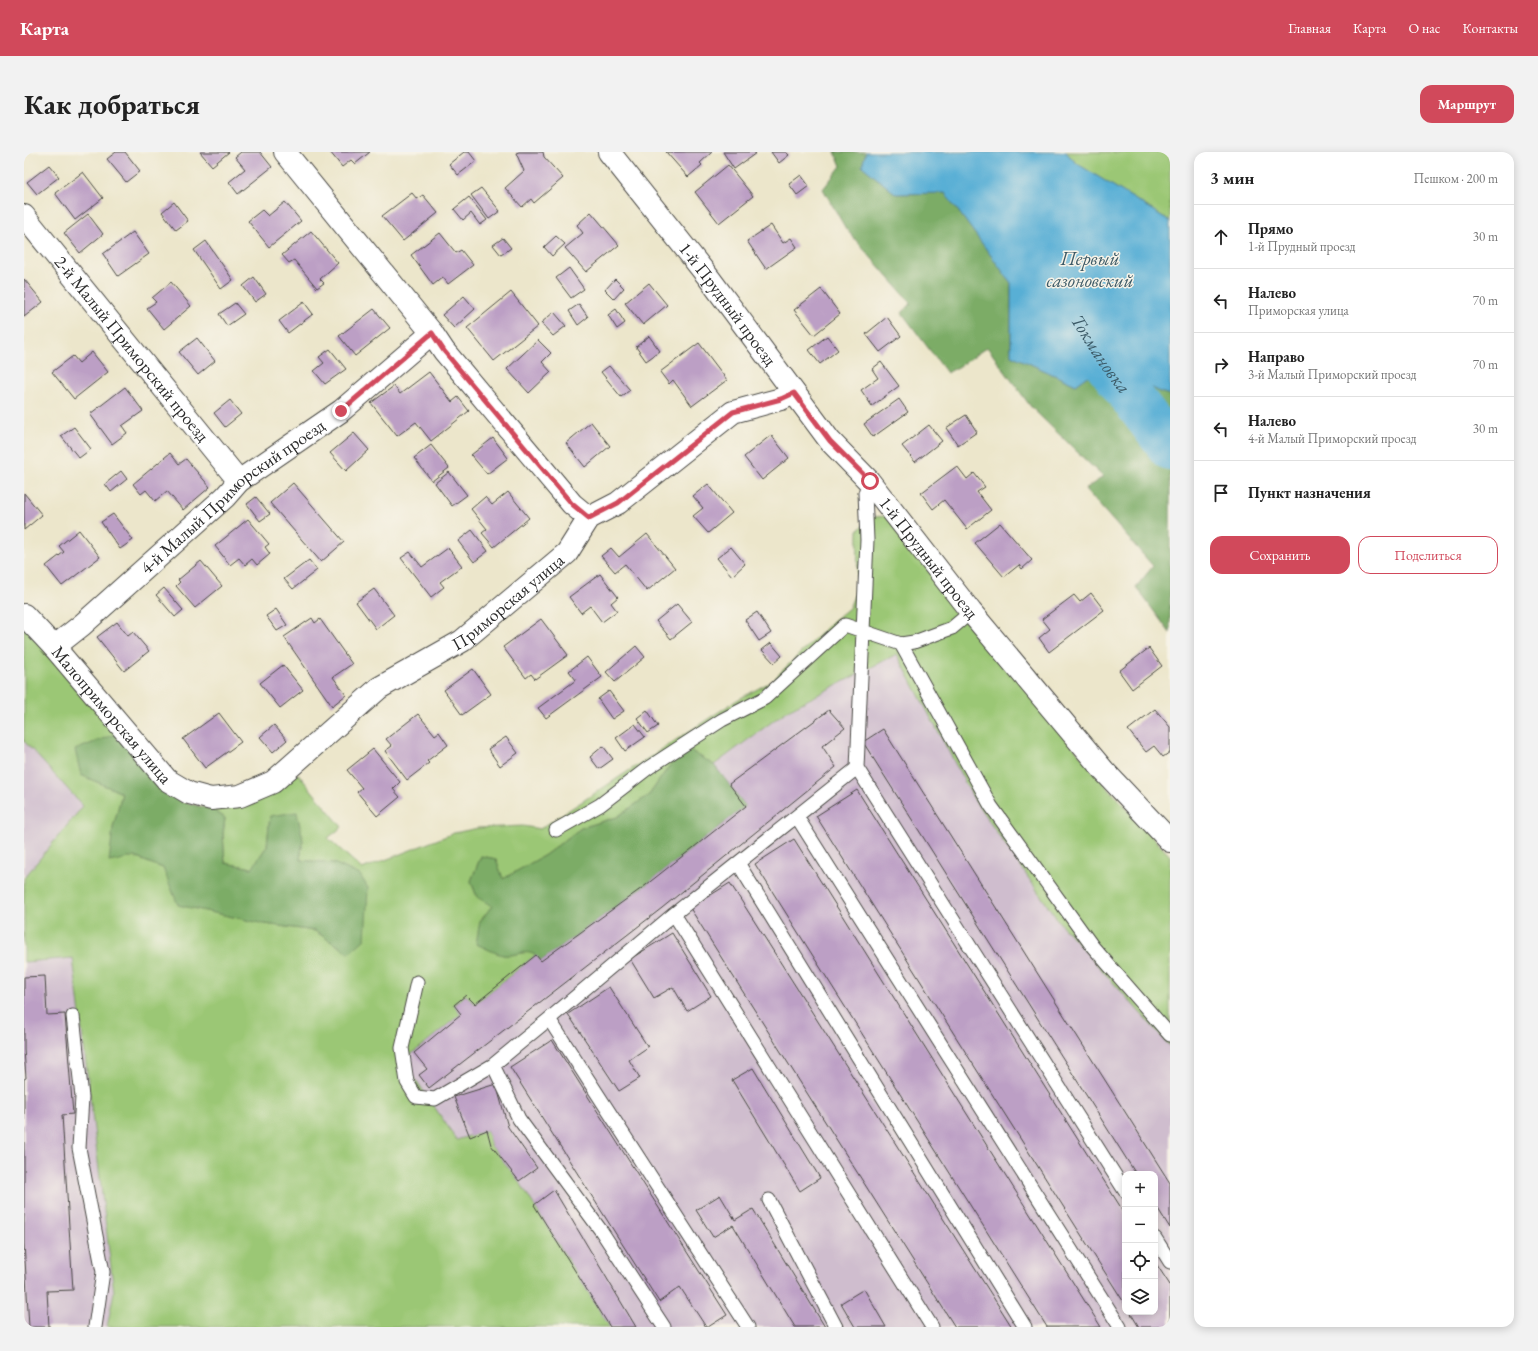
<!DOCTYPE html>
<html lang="ru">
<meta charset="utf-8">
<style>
:root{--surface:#fff;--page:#f2f2f2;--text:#222;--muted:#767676;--line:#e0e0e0;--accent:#d1495b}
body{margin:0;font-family:"EB Garamond",serif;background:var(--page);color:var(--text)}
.controls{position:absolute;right:12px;bottom:12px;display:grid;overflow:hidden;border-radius:8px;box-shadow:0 2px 10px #0003}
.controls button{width:36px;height:36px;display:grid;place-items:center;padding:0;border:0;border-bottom:1px solid var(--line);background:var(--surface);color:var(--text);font:20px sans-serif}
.stop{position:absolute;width:12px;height:12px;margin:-9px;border:3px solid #d1495b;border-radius:50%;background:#fff}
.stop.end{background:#d1495b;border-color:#fff;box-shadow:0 1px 4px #0008}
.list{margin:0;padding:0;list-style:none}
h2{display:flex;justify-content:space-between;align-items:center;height:52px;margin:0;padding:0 16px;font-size:17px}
h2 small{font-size:13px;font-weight:400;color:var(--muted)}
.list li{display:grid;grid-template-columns:26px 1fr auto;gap:12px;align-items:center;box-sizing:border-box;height:64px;padding:0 16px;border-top:1px solid var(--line)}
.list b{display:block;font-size:15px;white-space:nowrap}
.list p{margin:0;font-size:13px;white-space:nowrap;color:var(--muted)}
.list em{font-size:13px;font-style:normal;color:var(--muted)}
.actions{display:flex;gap:8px;padding:12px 16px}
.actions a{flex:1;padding:9px 0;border:1px solid var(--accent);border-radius:12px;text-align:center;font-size:14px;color:var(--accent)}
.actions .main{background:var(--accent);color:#fff}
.icon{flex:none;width:22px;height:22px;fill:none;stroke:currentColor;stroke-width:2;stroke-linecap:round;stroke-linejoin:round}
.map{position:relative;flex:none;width:1146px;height:1175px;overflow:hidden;border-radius:12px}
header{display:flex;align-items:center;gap:24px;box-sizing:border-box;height:56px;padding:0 20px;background:var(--accent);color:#fff}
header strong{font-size:19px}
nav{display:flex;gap:22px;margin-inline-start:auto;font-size:14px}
.intro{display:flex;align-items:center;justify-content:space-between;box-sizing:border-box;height:96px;padding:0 24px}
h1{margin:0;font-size:28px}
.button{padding:10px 18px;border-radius:12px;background:var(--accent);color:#fff;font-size:14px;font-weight:700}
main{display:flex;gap:24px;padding:0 24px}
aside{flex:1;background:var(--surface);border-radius:12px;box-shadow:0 2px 10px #0003}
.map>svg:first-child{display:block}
.industrial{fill:#cfbdce;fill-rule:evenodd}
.green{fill:#9bc775;stroke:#637950}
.forest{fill:#7cac66;stroke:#546c48}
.water{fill:#58afd5;stroke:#426d80}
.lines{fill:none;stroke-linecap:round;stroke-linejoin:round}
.river{stroke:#58afd5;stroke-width:44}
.building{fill:#bc9fc5}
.service-casing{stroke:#484743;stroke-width:15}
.minor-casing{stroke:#484743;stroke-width:24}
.service{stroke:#fff;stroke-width:13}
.minor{stroke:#fff;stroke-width:22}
.route{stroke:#d1495b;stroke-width:5}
.labels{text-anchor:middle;stroke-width:3;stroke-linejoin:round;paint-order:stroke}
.street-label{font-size:18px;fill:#2b2b2b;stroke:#f7f3e8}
.water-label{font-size:19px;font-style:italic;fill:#3b5966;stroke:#f7f3e8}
</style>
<header>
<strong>Карта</strong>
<nav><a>Главная</a><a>Карта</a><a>О нас</a><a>Контакты</a></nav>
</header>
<div class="intro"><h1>Как добраться</h1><a class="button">Маршрут</a></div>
<main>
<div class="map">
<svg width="1146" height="1175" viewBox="0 0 1146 1175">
<rect width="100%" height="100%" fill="#f7f3e8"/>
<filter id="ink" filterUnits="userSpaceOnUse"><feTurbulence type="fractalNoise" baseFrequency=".025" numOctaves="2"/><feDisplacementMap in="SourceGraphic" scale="8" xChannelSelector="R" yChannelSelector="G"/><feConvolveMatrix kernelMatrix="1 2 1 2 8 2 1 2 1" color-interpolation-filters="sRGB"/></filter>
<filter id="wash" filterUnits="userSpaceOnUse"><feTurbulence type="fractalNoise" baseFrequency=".012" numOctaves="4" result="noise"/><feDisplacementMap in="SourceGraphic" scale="16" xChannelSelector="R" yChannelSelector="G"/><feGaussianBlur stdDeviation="0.9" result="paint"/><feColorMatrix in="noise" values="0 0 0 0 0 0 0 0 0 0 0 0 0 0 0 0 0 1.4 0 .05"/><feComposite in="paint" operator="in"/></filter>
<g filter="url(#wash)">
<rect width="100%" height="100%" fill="#ece6cb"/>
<path class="industrial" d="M874,501L951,649L1035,770L1146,894V1175H586L495,1029L467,993L463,978L433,989L379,909L437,862L430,853L442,843L451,852L512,803L517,809L622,733L722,654L690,613L764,558ZM1101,1022H1131V1160H1101Z
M0,589L60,654L0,726Z
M49,806L90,1140L83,1175H0V810Z"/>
<path class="green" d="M1042,0H1146V69L1052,11Z
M863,364L1074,625L1146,704V894L1035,770L951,649L873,502L764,558L690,613L662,596L646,613L625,643L593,665L557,676L521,703L479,727L472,707L457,704L447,729L453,745L468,754L456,769L479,803L507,800L512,803L451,852L442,843L430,852L437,862L379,909L433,988L463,978L467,993L495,1029L586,1175H83L90,1140L49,806L0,810V726L59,654L0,589V474L93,581L57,623L98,641L89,676L110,705L139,716L155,753L241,772L291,779L325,801L310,711L276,708L279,688L246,664L243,694L228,716L201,711L199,682L201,666L188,657L274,622L318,675L304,686L338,717L430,681L454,676L499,674L516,677L713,548L748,529L809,469L825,456L833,437L834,378L849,365Z"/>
<path class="forest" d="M811,0H842L838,14L872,42L921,41L987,131V203L1052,233L1082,211L1136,240L1146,243V481L1112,435L1129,414L1061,337L1079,325L1007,255L963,195L936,214L923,221L878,161L887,151L822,77L799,37L817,14Z
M93,581L136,631L158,650L188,657L201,666L199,682L201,711L228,716L243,694L246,664L273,660L279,688L276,708L310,711L336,723L344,736L341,787L325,801L291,779L241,772L154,753L139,716L110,705L85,710L89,676L98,641L57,623L51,598Z
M662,596L690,613L722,654L622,733L517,809C505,793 494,805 479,803C470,801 460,795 452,792L456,769L468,754L453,745L447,729L457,704L472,707L479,727L521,703L557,676L593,665L625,643L646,613Z"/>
<path class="water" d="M842,0H1042L1052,11L1146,69V243L1136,240L1082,211L1052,233L987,203V131L921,41L872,42L838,14Z"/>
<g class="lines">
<path class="river" id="s1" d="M1049,159L1082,211L1146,296"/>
</g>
<g id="blocks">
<path class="building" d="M92,0H101L116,19L102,30L83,7Z
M176,0H205L188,14Z
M217,0H236L248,15L214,42L205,30L221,17L211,5Z
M306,0H346L331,12L327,8L318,15Z
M440,0H445L452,9L434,23L425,12Z
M495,0H519L520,5L539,26L510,51L507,47L498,55L481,36L500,19L492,1Z
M642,0H688L676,11L678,13L664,25Z
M699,0H731L732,1L710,17Z
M747,0H762L765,3L755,11Z
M25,13L35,25L13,42L3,30Z
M704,13L729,44L695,71L671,40Z
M59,20L79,46L51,68L31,41Z
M777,23L785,34L773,43L765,32Z
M457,36L476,59L465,67L447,43Z
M388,41L393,47L399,43L414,61L379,89L358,64Z
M445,45L463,68L456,73L447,61L439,68L430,57Z
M150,50L164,69L152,78L138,60Z
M261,50L277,69L245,95L224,69L238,58L244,64Z
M567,60L595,93L562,120L541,96L559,81L553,73Z
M64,62L79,82L56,101L40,81Z
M747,73L759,91L767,86L773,95L742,117L723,89Z
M287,79L314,111L296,127L300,131L293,136L270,108L265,111L258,103Z
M109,80L125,102L94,124L79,102Z
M416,81L432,101L437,98L449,113L424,132L419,125L409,133L387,103Z
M532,84L541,92L528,104L520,95Z
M479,86L487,96L477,103L469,93Z
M182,89L209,128L197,137L170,98Z
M545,116L560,137L547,146L532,126Z
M230,125L242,142L231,150L219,134Z
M0,127L19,150L0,165Z
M591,127L600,136L590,147L581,138Z
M147,130L167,154L140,177L123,156L132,150L128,146Z
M625,131L643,153L619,173L601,151Z
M797,137L816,162L790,183L770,158Z
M487,140L514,174L470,209L443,176Z
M440,144L451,157L430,176L418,163Z
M280,150L289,162L264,181L255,169Z
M211,151L220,162L203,174L195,162Z
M555,152L564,165L554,173L545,159Z
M350,157L366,176L331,204L315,184Z
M592,157L601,171L593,177L584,163Z
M530,160L542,174L529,184L517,171Z
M863,165L877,184L856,200L842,182Z
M625,184L636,199L622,209L612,195Z
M803,184L814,198L796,212L785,198Z
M173,186L191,209L174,223L155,200Z
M514,188L527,201L518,210L527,220L505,241L483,217Z
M675,191L703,228L668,254L649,228L645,232L636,220Z
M306,197L322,217L301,232L290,219L300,211L295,205Z
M68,200L84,220L50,247L28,220L49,204L55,211Z
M857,210L875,234L848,254L837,238L854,226L848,217Z
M585,214L606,238L597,245L577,220Z
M405,220L428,250L434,245L445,259L407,289L392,270L373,284L347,251L370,234L376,242Z
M101,235L119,259L98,274L103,281L88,292L66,262Z
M875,247L884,260L849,285L840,272Z
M206,248L217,262L201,275L190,261Z
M942,263L953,280L934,293L922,276Z
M567,270L586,294L561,315L542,291Z
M905,273L918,289L891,310L878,294Z
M50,275L67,297L55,306L37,284Z
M330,281L345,298L322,319L306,301Z
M747,283L765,306L738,328L720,305Z
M469,286L484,306L463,322L447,303Z
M407,293L425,316L408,329L390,306Z
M146,301L155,312L162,307L186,335L159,358L143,339L131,349L122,338L117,342L109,332Z
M933,314L943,327L950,321L961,335L953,340L967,358L943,377L920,348L909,357L897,341Z
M97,319L103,327L87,340L81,332Z
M425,320L443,343L428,354L411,331Z
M269,331L320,390L297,410L246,351Z
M684,332L708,361L684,381L669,364L679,356L669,344Z
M484,340L505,366L470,395L458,381L463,377L447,357L461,345L468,353Z
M0,341L18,363L0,378Z
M232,345L246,362L236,369L223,352Z
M89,362L109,388L96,397L77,370Z
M224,367L245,392L241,395L246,402L233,413L228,407L221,413L215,406L206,413L191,394Z
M976,371L1008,408L998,417L995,413L980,425L951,391Z
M55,378L76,405L38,434L22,414L40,400L35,394Z
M448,378L464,399L450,410L434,389Z
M623,382L651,416L623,439L601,412L591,420L577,404L587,396L595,405Z
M707,395L721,412L708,424L693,406Z
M424,396L438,414L416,430L420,435L407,445L377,406L386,400L398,415Z
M285,408L293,418L269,437L260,427Z
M177,409L198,434L171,456L152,434L156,430L154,428Z
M576,422L594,445L587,451L593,459L578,470L566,454L557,461L545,445Z
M140,436L159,458L151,465L132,443Z
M350,437L370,463L352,477L332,450Z
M1067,441L1080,458L1025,500L1015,486L1026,477L1018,467L1050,443L1056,450Z
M653,452L668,470L647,487L632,469Z
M252,457L263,473L253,479L242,464Z
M733,460L747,481L735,489L721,468Z
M288,466L291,471L296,467L328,512L309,525L322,543L308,554L260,485Z
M517,467L544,503L511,527L507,522L502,526L479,495Z
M93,470L104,484L109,480L125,499L100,519L73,485Z
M747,491L758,504L750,511L738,498Z
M612,494L621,505L591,530L582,520Z
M1125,496L1138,514L1108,537L1095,519Z
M563,505L578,525L522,566L514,556L552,528L545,519Z
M259,513L279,538L256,556L236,531Z
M449,517L467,542L438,563L420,538Z
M585,539L600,559L588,567L574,547Z
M1131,557L1146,575V600L1139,605L1130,594L1122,600L1104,578Z
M623,558L634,574L624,581L613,566Z
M805,558L821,576L798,594L812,615L638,756L405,936L395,923L403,917L390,901L437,862L430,853L442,843L451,852L512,803L517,809L622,733L722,654L705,632Z
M195,561L217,590L181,616L159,587Z
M394,562L411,583L415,580L424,593L403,609L405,611L383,628L361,599L368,594L362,587Z
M611,572L621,585L601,599L592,586Z
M250,573L263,588L249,600L236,585Z
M859,577L1146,1031V1076L1131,1052V1022H1112L839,590Z
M482,585L494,601L476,614L464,597Z
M579,594L589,607L575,617L566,605Z
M349,597L376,630L369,637L376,645L353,664L333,640L338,636L323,618Z
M833,638L1101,1062V1152L792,664Z
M770,687L1077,1175H1023L731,712Z
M706,731L988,1175H931L666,756Z
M648,781L687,844L663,859L649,835L630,846L606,807Z
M21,824L23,863L41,862L49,962L38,963L49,1138L23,1139L25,1175H5L0,1091V927L2,926L0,898V825Z
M585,835L624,895L605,908L616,926L595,939L544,862Z
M528,888L703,1163L684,1175H682L656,1135L635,1150L486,915Z
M729,916L796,1026L776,1039L708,928Z
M472,932L484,975L513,1016L495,1029L467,993L463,978L446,985L430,945Z
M530,1038L612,1175H586L510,1053Z
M696,1043L711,1068L729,1057L801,1175H771L709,1073L689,1085L672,1058Z
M1131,1110L1146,1133V1175H1115L1106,1160H1131Z
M840,1137L862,1175H831L817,1151Z"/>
</g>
</g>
<g filter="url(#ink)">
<use href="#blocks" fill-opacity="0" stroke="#484743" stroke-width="1"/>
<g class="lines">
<g class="service-casing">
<path id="service" d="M845,329L841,341L843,388L833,616L1101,1039
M877,492L890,490L928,476L947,460
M773,665L1096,1175
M532,678L576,653L624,616L698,568L741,546L821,473L877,492L967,654L1069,795L1146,883
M714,711L1001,1175
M650,762L908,1175
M393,830L378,896L383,930L392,945L411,947L469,913
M49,864L58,945L55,996L79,1120L71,1175
M525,867L469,913L495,967L578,1080L640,1175
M745,1048L812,1175
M1131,1086L1146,1110
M724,1175L525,867L650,762L833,616"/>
</g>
<g class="minor-casing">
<g id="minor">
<path d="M261,0L408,181L420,199L548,352L565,366"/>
<path id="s2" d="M585,0L685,126L806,289L845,329L947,460L1080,619L1146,689"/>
<path id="s3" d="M0,64L215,329"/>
<path id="s4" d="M0,463L30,495L143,628L165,641L187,647L216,644L249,630L355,536L438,489L543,401L565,366L594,351L709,260L757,247L770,241"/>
<path id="s5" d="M30,495L58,473L201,345L215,329L317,259L408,181"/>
</g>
</g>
<use href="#service" class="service"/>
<use href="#minor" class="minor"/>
</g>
</g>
<g class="lines" filter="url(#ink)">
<path class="route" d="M317,259L408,181L420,199L548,352L565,366L594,351L709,260L757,247L770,241L806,289L846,329"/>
</g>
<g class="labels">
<g class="street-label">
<text dy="6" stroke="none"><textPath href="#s2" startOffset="193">1-й Прудный проезд</textPath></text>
<text dy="6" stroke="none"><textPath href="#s3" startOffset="171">2-й Малый Приморский проезд</textPath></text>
<text dy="6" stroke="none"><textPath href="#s5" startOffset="234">4-й Малый Приморский проезд</textPath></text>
<text dy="6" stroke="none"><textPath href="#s2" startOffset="517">1-й Прудный проезд</textPath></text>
<text dy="6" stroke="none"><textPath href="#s4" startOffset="629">Приморская улица</textPath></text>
<text dy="6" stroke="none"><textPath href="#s4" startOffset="133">Малоприморская улица</textPath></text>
</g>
<g class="water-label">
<text x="1066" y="113">Первый<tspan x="1066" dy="22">сазоновский</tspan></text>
<text dy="7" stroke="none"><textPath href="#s1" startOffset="51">Токмановка</textPath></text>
</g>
</g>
</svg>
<div class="controls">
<button>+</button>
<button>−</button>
<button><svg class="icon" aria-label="locate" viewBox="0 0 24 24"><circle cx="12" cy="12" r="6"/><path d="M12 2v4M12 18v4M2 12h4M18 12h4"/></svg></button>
<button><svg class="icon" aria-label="layers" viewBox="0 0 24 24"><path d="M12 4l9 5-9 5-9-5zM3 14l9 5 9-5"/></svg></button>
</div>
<div class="stop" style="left:846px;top:329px"></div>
<div class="stop end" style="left:317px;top:259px"></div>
</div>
<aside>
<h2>3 мин<small>Пешком · 200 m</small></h2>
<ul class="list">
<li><svg class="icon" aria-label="ahead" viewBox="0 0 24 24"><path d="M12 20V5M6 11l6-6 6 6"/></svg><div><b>Прямо</b><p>1-й Прудный проезд</p></div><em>30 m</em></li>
<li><svg class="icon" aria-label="left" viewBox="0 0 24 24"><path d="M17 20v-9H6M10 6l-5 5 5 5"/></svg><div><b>Налево</b><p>Приморская улица</p></div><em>70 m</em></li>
<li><svg class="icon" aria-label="right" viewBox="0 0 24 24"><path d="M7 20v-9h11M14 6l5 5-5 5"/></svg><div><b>Направо</b><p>3-й Малый Приморский проезд</p></div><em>70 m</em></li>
<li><svg class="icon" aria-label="left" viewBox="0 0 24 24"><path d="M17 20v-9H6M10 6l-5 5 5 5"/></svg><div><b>Налево</b><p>4-й Малый Приморский проезд</p></div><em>30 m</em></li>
<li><svg class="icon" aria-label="arrive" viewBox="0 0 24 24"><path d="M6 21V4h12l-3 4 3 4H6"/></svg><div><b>Пункт назначения</b></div></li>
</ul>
<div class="actions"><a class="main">Сохранить</a><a>Поделиться</a></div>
</aside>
</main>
